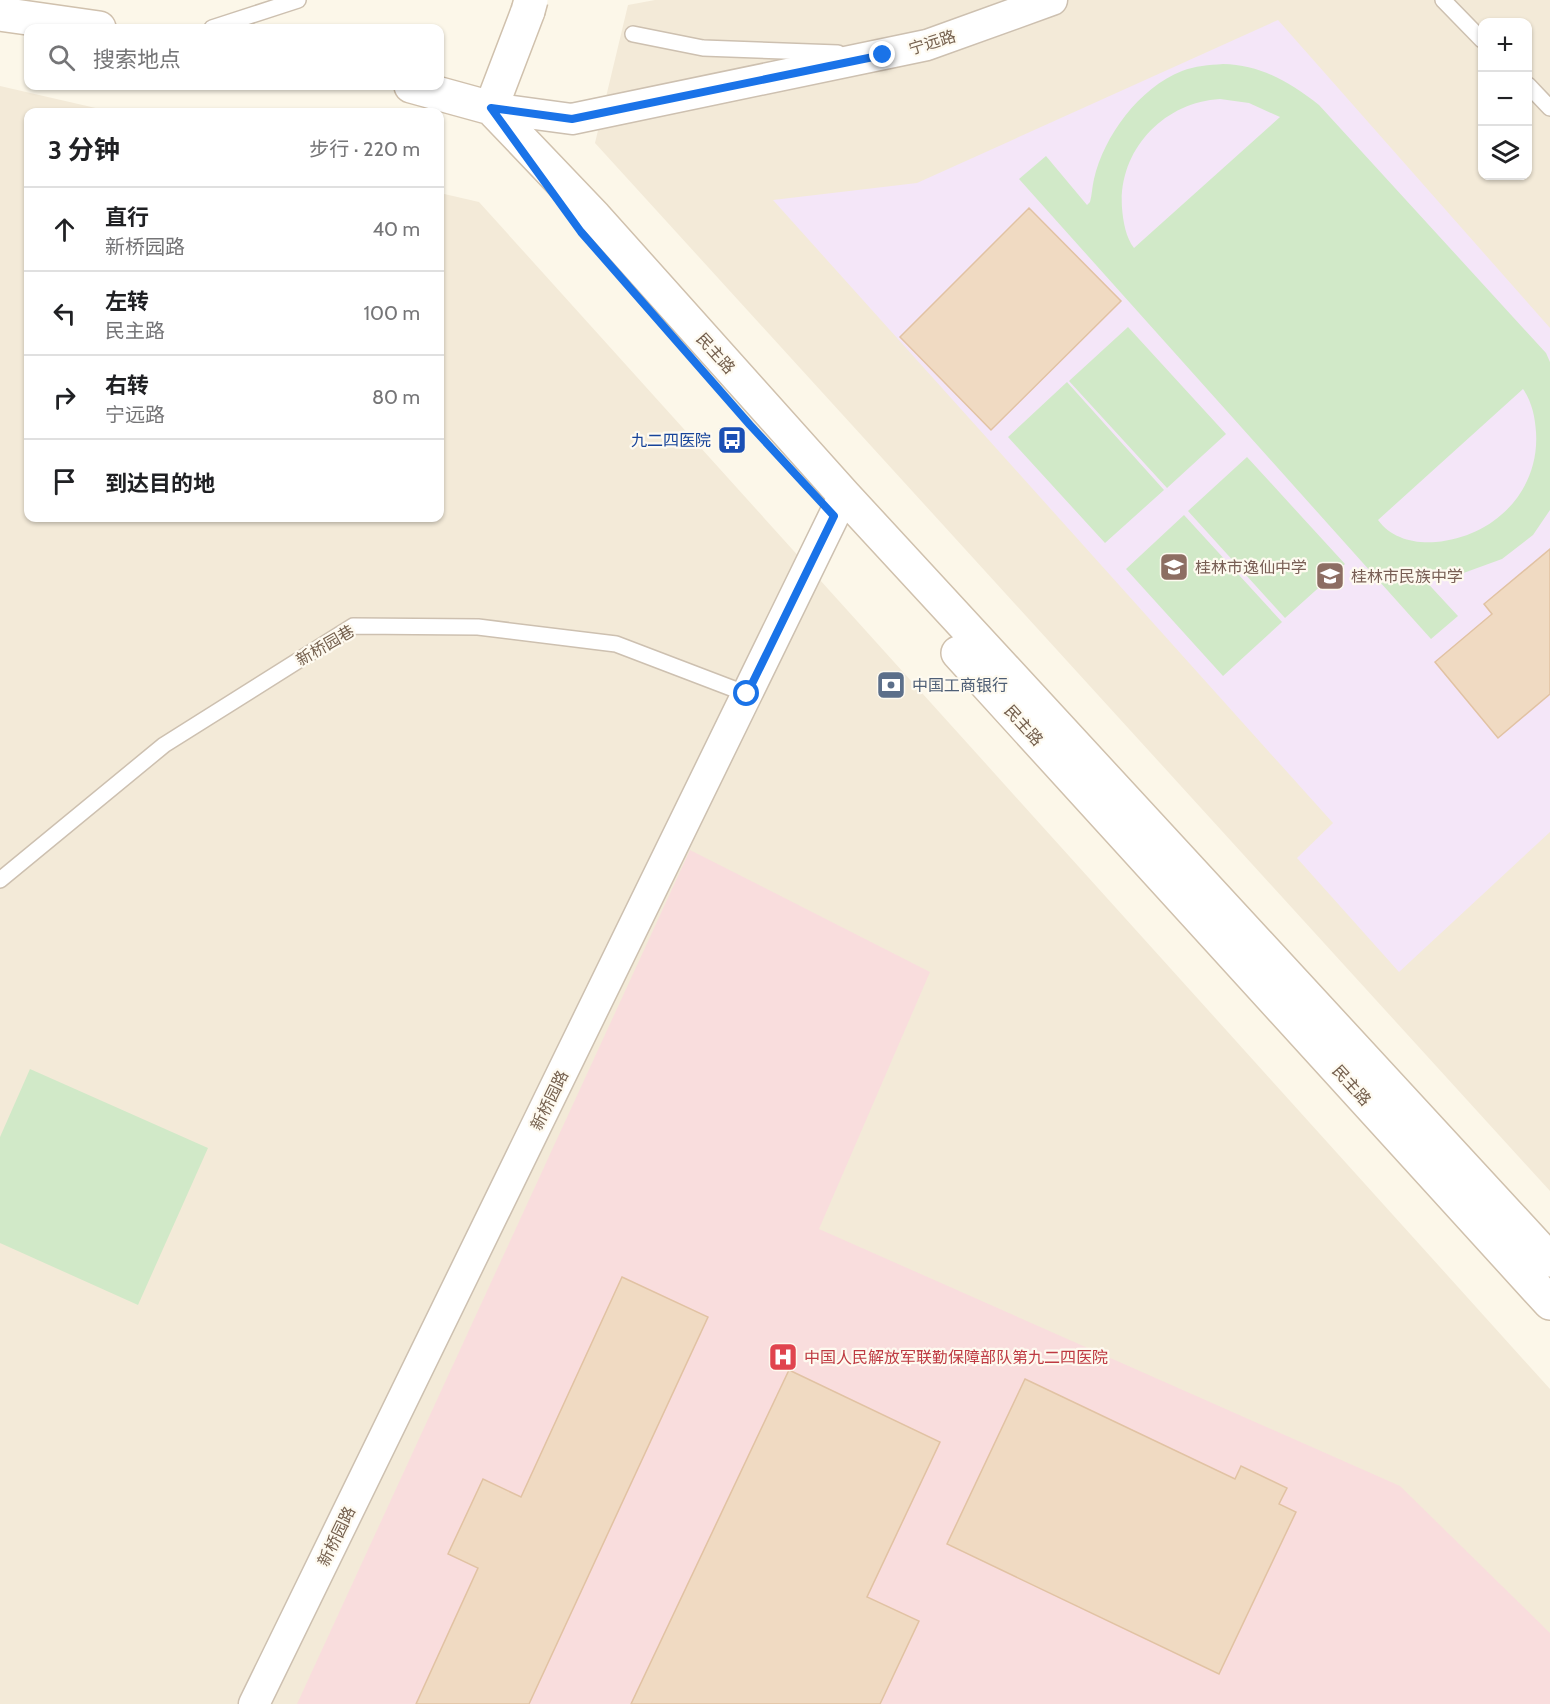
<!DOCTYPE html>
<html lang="zh">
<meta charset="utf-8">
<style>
:root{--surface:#fff;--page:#f6f6f6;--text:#202124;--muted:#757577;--line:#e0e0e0}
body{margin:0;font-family:Cabin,"Noto Sans SC",sans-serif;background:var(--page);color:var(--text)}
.controls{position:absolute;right:18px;top:18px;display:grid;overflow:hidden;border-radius:12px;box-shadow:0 2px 4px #0004}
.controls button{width:54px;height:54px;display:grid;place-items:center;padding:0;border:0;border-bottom:2px solid var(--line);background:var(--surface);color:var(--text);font:30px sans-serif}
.stop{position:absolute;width:18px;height:18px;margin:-14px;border:4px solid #1a73e8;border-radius:50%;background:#fff}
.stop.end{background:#1a73e8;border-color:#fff;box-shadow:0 2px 6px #0008}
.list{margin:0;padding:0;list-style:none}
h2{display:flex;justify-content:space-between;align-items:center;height:78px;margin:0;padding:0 24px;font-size:26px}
h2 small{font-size:20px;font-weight:400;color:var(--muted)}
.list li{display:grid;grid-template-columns:39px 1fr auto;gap:18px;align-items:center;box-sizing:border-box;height:84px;padding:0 24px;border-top:2px solid var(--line)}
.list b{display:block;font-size:22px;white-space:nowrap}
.list p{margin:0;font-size:20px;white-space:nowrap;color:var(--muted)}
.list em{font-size:20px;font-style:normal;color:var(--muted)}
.icon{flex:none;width:33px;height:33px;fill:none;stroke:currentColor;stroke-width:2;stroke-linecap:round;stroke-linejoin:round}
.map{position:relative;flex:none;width:1550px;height:1704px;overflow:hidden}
.search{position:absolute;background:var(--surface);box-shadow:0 2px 4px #0004;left:24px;top:24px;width:420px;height:66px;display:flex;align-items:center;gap:15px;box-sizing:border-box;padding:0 21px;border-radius:12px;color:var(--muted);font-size:22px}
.panel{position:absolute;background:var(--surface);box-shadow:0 2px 4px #0004;left:24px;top:108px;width:420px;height:414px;border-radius:12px}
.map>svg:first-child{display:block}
.residential{fill:#f3ead8;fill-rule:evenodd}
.education{fill:#f4e6f8}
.medical{fill:#f9dddd}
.green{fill:#d1e9c8;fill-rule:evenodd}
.building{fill:#f0dac2;stroke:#e1c2a3;stroke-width:1.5}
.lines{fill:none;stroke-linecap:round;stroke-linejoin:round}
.lane-casing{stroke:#cdc0b0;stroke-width:18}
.street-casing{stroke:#cdc0b0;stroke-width:33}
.secondary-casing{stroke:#d0c1ad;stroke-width:36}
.lane{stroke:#fff;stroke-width:15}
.street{stroke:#fff;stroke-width:30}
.secondary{stroke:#fff;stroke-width:33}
.secondary-bridge-casing{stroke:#d0c1ad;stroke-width:36;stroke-linecap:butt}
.secondary-bridge{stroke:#fff;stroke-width:33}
.route{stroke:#1a73e8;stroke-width:8}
.labels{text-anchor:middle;stroke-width:4.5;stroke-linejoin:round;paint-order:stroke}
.street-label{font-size:16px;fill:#75604e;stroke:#fefaf0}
.transit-label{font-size:16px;fill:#164399;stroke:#fefaf0;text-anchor:end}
.education-label{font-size:16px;fill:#785e54;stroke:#fefaf0;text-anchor:start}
.service-label{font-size:16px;fill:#4e5e75;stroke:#fefaf0;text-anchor:start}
.health-label{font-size:16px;fill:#be3a42;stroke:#fefaf0;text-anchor:start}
</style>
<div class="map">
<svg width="1550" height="1704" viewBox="0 0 1550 1704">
<rect width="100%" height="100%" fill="#fcf7e9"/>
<path class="residential" d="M655,0H1550V1191L595,143L628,5ZM1482,22H1528V176H1482Z
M0,86L113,112H28V518H440V193L479,202L1550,1389V1704H0Z"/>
<path class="education" d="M1278,20L1550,328V832L1399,972L1297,858L1333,823L773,200L917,183Z"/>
<path class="medical" d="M690,850L930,972L819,1229L1400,1486L1550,1633V1704H297Z"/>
<path class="green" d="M1223,64C1261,65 1290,82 1319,105L1546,353L1550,362V510L1533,535L1502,559L1458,575L1421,576L1458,616L1431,639L1019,179L1046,156L1087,205L1090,202C1092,195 1092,187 1094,179C1104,136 1139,88 1182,71C1195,66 1209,65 1223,64ZM1220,99L1249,103L1280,117L1134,248C1126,238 1123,221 1122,208C1118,150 1164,102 1220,99ZM1523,389C1532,402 1535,417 1536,432C1540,492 1493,537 1436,542C1414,544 1391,538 1378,520Z
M1128,327L1226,434L1167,488L1069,381Z
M1067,382L1164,490L1105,543L1008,437Z
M1247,457L1345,564L1285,618L1188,511Z
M1184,515L1282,622L1223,676L1126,569Z
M30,1069L208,1148L138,1305L0,1243V1137Z"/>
<path class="building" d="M1029,208L1121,301L991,430L900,337Z
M1550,549V694L1498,738L1435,662L1492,614L1484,604Z
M622,1277L708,1317L529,1704H416L478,1568L448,1554L483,1479L521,1497Z
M789,1370L940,1442L867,1597L919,1621L880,1704H631Z
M1025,1379L1235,1479L1241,1466L1287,1488L1279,1504L1296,1512L1219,1674L947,1544Z"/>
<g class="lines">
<g class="lane-casing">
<path id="lane" d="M1443,0L1482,40
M212,28L298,0
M633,34L703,48L838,53
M1528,85L1550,108
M0,880L164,745L353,626L478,627L616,644L747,694"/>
</g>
<g class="street-casing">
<path id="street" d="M491,108L572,119L927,45L1052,0
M254,1704L844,495"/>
</g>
<g class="secondary-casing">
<path id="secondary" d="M0,14L99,28
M411,86L491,108L595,217L844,495L1550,1260
M491,108L528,11
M958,653L1550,1303"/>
</g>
<use href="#lane" class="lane"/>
<use href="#street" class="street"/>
<use href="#secondary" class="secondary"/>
<g class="secondary-bridge-casing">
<path id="secondary-bridge" d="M528,11L531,0"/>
</g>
<use href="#secondary-bridge" class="secondary-bridge"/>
</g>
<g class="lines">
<path class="route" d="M747,694L834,516L750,425L581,232L491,108L572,119L883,55"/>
</g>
<defs>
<g id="bus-square" transform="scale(1.5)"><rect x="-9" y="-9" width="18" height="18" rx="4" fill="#1a4fb4" stroke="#fefaf0"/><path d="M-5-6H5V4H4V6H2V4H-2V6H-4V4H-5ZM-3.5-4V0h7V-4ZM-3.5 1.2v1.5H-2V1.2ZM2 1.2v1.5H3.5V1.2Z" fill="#fff"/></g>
<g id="school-square" transform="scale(1.5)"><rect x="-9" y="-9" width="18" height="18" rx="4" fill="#8d6e63" stroke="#fefaf0"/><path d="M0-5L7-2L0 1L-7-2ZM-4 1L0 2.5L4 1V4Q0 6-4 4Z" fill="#fff"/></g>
<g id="bank-square" transform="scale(1.5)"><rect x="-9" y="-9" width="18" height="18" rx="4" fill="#5c6f8a" stroke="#fefaf0"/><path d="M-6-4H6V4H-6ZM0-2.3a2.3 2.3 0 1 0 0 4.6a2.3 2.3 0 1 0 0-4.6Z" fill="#fff"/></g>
<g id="hospital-square" transform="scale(1.5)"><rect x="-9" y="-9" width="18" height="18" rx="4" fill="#e0444e" stroke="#fefaf0"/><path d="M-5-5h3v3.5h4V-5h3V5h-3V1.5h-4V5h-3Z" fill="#fff"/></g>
</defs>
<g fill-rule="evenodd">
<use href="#bus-square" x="732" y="440"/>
<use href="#school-square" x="1174" y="567"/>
<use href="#school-square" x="1330" y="576"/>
<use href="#bank-square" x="891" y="685"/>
<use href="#hospital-square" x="783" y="1357"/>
</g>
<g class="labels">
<g class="street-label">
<text transform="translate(932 42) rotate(-17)" y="6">宁远路</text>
<text transform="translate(716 353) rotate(48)" y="6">民主路</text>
<text transform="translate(325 645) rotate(-30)" y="6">新桥园巷</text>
<text transform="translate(1024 725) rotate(48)" y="6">民主路</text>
<text transform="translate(1352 1085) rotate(48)" y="6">民主路</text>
<text transform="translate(549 1100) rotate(-64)" y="6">新桥园路</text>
<text transform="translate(336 1536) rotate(-64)" y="6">新桥园路</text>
</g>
<g class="transit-label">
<text x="711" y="446">九二四医院</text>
</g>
<g class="education-label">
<text x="1195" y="573">桂林市逸仙中学</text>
<text x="1351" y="582">桂林市民族中学</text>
</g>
<g class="service-label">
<text x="912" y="691">中国工商银行</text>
</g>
<g class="health-label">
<text x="804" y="1363">中国人民解放军联勤保障部队第九二四医院</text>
</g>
</g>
</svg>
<div class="controls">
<button>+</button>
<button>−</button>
<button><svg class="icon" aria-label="layers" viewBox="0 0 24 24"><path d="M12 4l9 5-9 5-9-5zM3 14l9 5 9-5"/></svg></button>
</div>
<div class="stop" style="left:747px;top:694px"></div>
<div class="stop end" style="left:883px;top:55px"></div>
<div class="search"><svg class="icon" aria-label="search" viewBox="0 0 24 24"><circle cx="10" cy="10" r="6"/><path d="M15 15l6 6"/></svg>搜索地点</div>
<section class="panel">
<h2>3 分钟<small>步行 · 220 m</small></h2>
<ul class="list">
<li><svg class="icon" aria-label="ahead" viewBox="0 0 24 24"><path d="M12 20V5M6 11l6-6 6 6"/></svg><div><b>直行</b><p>新桥园路</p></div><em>40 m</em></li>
<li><svg class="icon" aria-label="left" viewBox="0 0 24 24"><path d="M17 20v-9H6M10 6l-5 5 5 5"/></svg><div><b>左转</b><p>民主路</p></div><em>100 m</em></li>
<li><svg class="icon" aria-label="right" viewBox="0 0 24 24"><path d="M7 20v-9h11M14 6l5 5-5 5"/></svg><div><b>右转</b><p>宁远路</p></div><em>80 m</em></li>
<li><svg class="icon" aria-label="arrive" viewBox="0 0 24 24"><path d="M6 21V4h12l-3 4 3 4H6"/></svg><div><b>到达目的地</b></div></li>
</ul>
</section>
</div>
